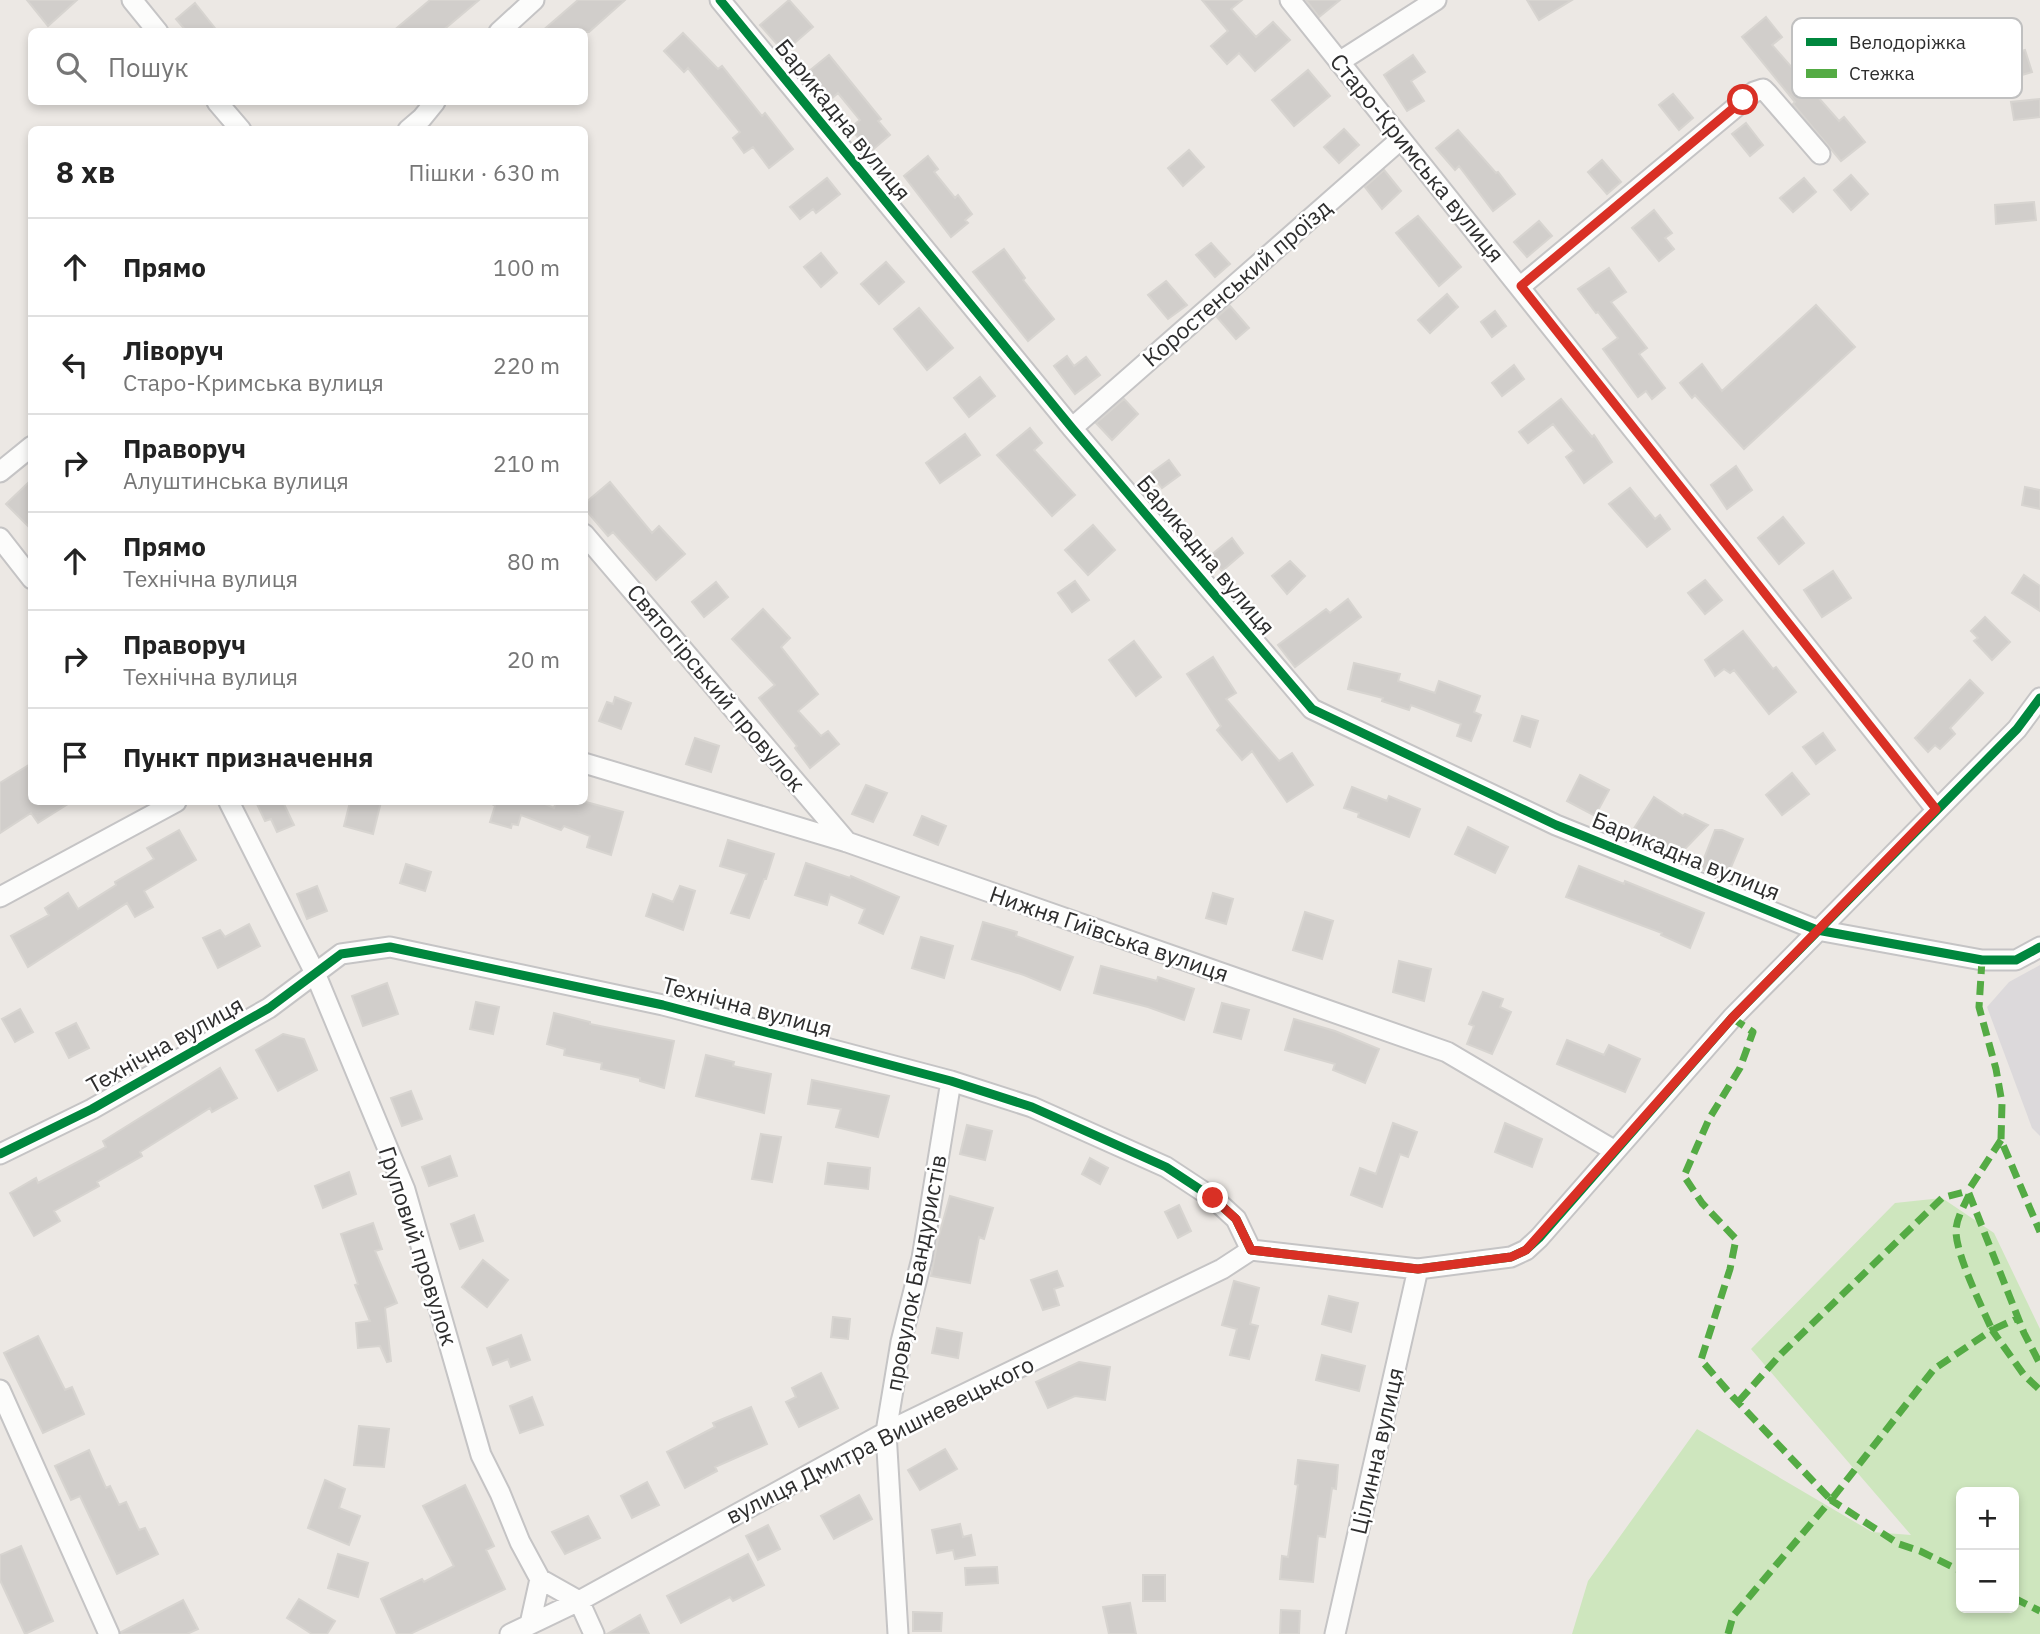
<!DOCTYPE html>
<html lang="uk">
<meta charset="utf-8">
<style>
:root{--surface:#fff;--page:#f6f6f6;--text:#222;--muted:#767676;--line:#e0e0e0}
body{margin:0;font-family:"IBM Plex Sans",sans-serif;background:var(--page);color:var(--text)}
.controls{position:absolute;right:21px;bottom:21px;display:grid;overflow:hidden;border-radius:10px;box-shadow:0 4px 10px #0003}
.controls button{width:63px;height:63px;display:grid;place-items:center;padding:0;border:0;border-bottom:2px solid var(--line);background:var(--surface);color:var(--text);font:35px sans-serif}
.stop{position:absolute;width:21px;height:21px;margin:-16px;border:5px solid #d93025;border-radius:50%;background:#fff}
.stop.end{background:#d93025;border-color:#fff;box-shadow:0 2px 7px #0008}
.list{margin:0;padding:0;list-style:none}
h2{display:flex;justify-content:space-between;align-items:center;height:91px;margin:0;padding:0 28px;font-size:30px}
h2 small{font-size:23px;font-weight:400;color:var(--muted)}
.list li{display:grid;grid-template-columns:46px 1fr auto;gap:21px;align-items:center;box-sizing:border-box;height:98px;padding:0 28px;border-top:2px solid var(--line)}
.list b{display:block;font-size:26px;white-space:nowrap}
.list p{margin:0;font-size:23px;white-space:nowrap;color:var(--muted)}
.list em{font-size:23px;font-style:normal;color:var(--muted)}
.icon{flex:none;width:38px;height:38px;fill:none;stroke:currentColor;stroke-width:2;stroke-linecap:round;stroke-linejoin:round}
.map{position:relative;flex:none;width:2040px;height:1634px;overflow:hidden}
.search{position:absolute;background:var(--surface);box-shadow:0 4px 10px #0003;left:28px;top:28px;width:560px;height:77px;display:flex;align-items:center;gap:18px;box-sizing:border-box;padding:0 24px;border-radius:10px;color:var(--muted);font-size:26px}
.panel{position:absolute;background:var(--surface);box-shadow:0 4px 10px #0003;left:28px;top:126px;width:560px;height:679px;border-radius:10px}
.map>svg:first-child{display:block}
.industrial{fill:#dcd9db}
.green{fill:#cee6be;fill-rule:evenodd}
.building{fill:#d1cecb;stroke:#d7d4d0;stroke-width:2}
.lines{fill:none;stroke-linecap:round;stroke-linejoin:round}
.minor-casing{stroke:#c5c4c5;stroke-width:23}
.minor{stroke:#fcfcfb;stroke-width:19}
.quiet{stroke:#54ab44;stroke-width:7;stroke-dasharray:14 7;stroke-linecap:butt}
.cycleway-casing{stroke:#fff;stroke-width:13}
.cycleway{stroke:#00873e;stroke-width:9}
.route{stroke:#d93025;stroke-width:9}
.labels{text-anchor:middle;stroke-width:5;stroke-linejoin:round;paint-order:stroke}
.street-label{font-size:23px;fill:#2e2e2e;stroke:#fff}
.key{fill:#fff;stroke:#c0c0c0;stroke-width:2}
.key-label{font-size:19px;fill:#2e2e2e}
</style>
<div class="map">
<svg width="2040" height="1634" viewBox="0 0 2040 1634">
<rect width="100%" height="100%" fill="#ece8e4"/>
<path class="industrial" d="M2040,965V1136L2032,1128L1987,1007L2009,982Z"/>
<path class="green" d="M1942,1198L1994,1233L2040,1329V1634H1572L1588,1581L1697,1429L1872,1532L1911,1535L1751,1349L1895,1203ZM1961,1492H2014V1608H1961Z"/>
<path class="building" d="M27,0H77L48,26Z
M430,0H479L441,32H392Z
M578,0H625L589,32H541Z
M789,0L813,27L784,52L760,25Z
M1202,0H1242L1231,9L1256,37L1273,22L1290,40L1255,71L1239,53L1227,64L1211,46L1228,31Z
M1306,0H1340L1319,17Z
M1527,0H1572L1539,20Z
M195,3L218,32H187L176,19Z
M1766,17L1782,37L1772,45L1839,121L1844,117L1865,142L1841,161L1793,104L1795,102L1742,37Z
M683,33L718,69L722,66L762,116L765,113L793,149L769,168L753,147L744,153L733,138L740,132L688,68L684,72L664,51Z
M2025,50L2032,72L2005,80L1997,58Z
M829,55L881,119L878,121L890,135L870,152L850,128L860,120L838,93L830,100L808,72Z
M1413,55L1425,72L1411,81L1424,101L1407,111L1384,75Z
M1308,70L1330,96L1294,126L1272,100Z
M1673,94L1693,118L1679,130L1659,105Z
M2040,99V117L2014,120L2011,102Z
M1746,123L1763,145L1750,156L1732,134Z
M1344,129L1359,145L1339,163L1324,147Z
M1458,130L1496,173L1498,172L1515,194L1493,211L1459,166L1455,170L1436,148Z
M1189,150L1204,167L1183,186L1168,168Z
M928,156L938,169L934,172L955,198L958,195L972,214L965,220L968,223L951,237L904,176Z
M1602,160L1621,182L1607,194L1588,172Z
M1384,170L1401,191L1382,209L1365,187Z
M1851,175L1868,194L1851,210L1834,190Z
M827,178L840,194L816,213L813,209L800,219L790,207Z
M1804,178L1816,192L1793,212L1780,198Z
M2034,202L2036,220L1996,224L1995,205Z
M1654,210L1672,233L1665,238L1674,249L1659,261L1632,228Z
M1418,216L1461,267L1439,286L1396,233Z
M1539,221L1552,236L1527,257L1514,242Z
M1211,243L1230,264L1215,277L1196,255Z
M1004,249L1025,278L1023,280L1054,319L1028,341L973,272Z
M821,253L837,273L821,287L804,267Z
M886,262L904,282L879,304L861,284Z
M1609,268L1626,292L1611,302L1647,348L1639,354L1665,388L1652,399L1646,391L1638,397L1603,349L1618,338L1598,312L1596,313L1578,289Z
M1166,281L1187,305L1168,319L1148,295Z
M1447,294L1458,307L1430,333L1418,320Z
M1816,305L1855,347L1744,449L1695,395L1692,398L1680,383L1702,364L1722,391Z
M1230,306L1249,328L1236,339L1217,317Z
M919,308L953,348L927,370L894,329Z
M1495,311L1506,326L1492,337L1481,322Z
M1067,356L1074,366L1086,357L1100,375L1075,394L1054,366Z
M1514,365L1524,379L1502,396L1492,383Z
M980,377L995,396L969,417L954,398Z
M1124,399L1138,414L1112,440L1096,423Z
M1561,399L1592,437L1594,435L1612,462L1584,483L1566,457L1574,451L1553,424L1528,443L1519,432Z
M1030,428L1042,443L1034,450L1075,495L1052,516L997,455Z
M965,434L980,455L940,483L926,463Z
M1169,460L1180,475L1162,488L1151,473Z
M1736,466L1752,490L1727,509L1711,485Z
M32,479V530L6,504Z
M610,482L652,533L659,526L685,554L656,580L613,532L608,536L584,508V504Z
M2025,487L2040,490V509L2022,505Z
M1630,488L1655,519L1660,515L1670,529L1647,547L1609,504Z
M1783,517L1804,543L1779,564L1758,538Z
M1093,525L1115,550L1088,575L1065,550Z
M1232,538L1243,553L1222,571L1210,556Z
M1290,561L1305,576L1287,594L1272,576Z
M1833,571L1851,598L1822,617L1804,590Z
M2024,575L2040,586V611L2012,593Z
M1705,580L1722,600L1705,614L1688,593Z
M1075,581L1089,600L1072,612L1058,593Z
M716,582L728,597L704,617L692,602Z
M1348,599L1361,617L1295,667L1278,645L1326,609L1330,613Z
M763,609L790,638L781,647L818,694L798,711L821,736L828,731L839,744L810,768L795,748L797,746L759,698L775,685L732,639Z
M1985,617L2010,642L1992,660L1974,641L1978,638L1971,631Z
M1743,631L1773,669L1776,667L1796,692L1769,714L1734,670L1730,673L1724,669L1715,676L1705,660Z
M1134,641L1161,677L1136,696L1109,660Z
M1213,657L1236,693L1226,699L1279,761L1292,753L1313,785L1287,802L1252,751L1242,760L1217,730L1221,726L1187,674Z
M1354,663L1400,674L1398,681L1435,693L1439,681L1480,696L1474,712L1481,715L1471,741L1457,736L1461,724L1411,705L1409,710L1382,701L1383,698L1348,689Z
M1970,680L1983,693L1950,728L1955,734L1940,749L1935,745L1928,752L1915,738Z
M615,697L631,703L621,729L599,721L607,702L613,704Z
M1522,716L1538,721L1530,747L1514,741Z
M1823,733L1835,750L1816,764L1803,747Z
M695,738L719,746L711,772L686,764Z
M32,763V802H71L38,823L31,813L0,833V783Z
M1792,773L1809,794L1782,815L1766,795Z
M1580,775L1609,790L1595,816L1567,801Z
M866,785L887,793L873,822L852,814Z
M1352,787L1387,801L1389,796L1420,809L1409,837L1358,817L1359,813L1344,808Z
M1654,797L1683,816L1685,814L1708,825L1678,856L1655,846L1633,830Z
M256,802H283L294,825L277,832L271,819L265,821Z
M350,802H381L373,834L344,826Z
M489,802H540L554,808L556,802H586L623,812L611,855L587,847L590,836L564,826L561,830L521,815L518,825L512,824L511,828L490,822L495,806Z
M922,816L946,826L938,845L914,835Z
M1468,827L1508,847L1495,873L1455,854Z
M179,830L196,860L144,891L153,907L135,917L127,903L28,967L11,936L49,915L45,908L68,893L78,909L116,885L115,882L154,859L147,848Z
M1715,830H1722L1743,839L1726,879L1700,869Z
M728,840L774,854L766,879H764L749,918L731,913L747,874L720,866Z
M806,863L850,878L851,876L899,897L883,934L859,923L865,909L830,894L827,905L795,895Z
M406,864L431,872L425,891L400,883Z
M1579,866L1624,884L1625,881L1704,913L1690,948L1661,935L1662,933L1566,897Z
M317,886L327,911L307,919L297,894Z
M680,886L695,891L683,930L646,916L653,894L673,902Z
M1213,893L1233,899L1226,924L1206,918Z
M1305,912L1333,921L1322,959L1293,950Z
M983,922L1017,932L1016,936L1073,957L1060,990L1024,975L972,959Z
M249,924L260,946L218,968L203,938L220,930L225,937Z
M921,937L953,946L944,978L912,968Z
M1399,961L1431,969L1424,1001L1393,992Z
M1101,966L1157,981L1158,977L1194,989L1184,1020L1148,1007L1094,993Z
M387,983L398,1014L363,1026L352,996Z
M1483,992L1503,999L1500,1007L1511,1012L1492,1054L1467,1044L1474,1026L1469,1024Z
M476,1002L499,1007L493,1034L470,1029Z
M1222,1003L1249,1010L1241,1039L1214,1032Z
M20,1009L33,1032L15,1042L2,1019Z
M554,1013L590,1022V1024L674,1041L664,1088L640,1081V1078L601,1069L602,1063L564,1055L565,1049L547,1044Z
M1294,1019L1335,1031L1379,1049L1365,1083L1333,1070L1335,1064L1285,1050Z
M76,1023L89,1048L69,1058L56,1033Z
M283,1034L304,1039L317,1070L278,1091L256,1050Z
M1567,1040L1604,1055L1609,1045L1640,1059L1625,1092L1557,1064Z
M706,1055L734,1062L733,1066L771,1074L764,1113L696,1096Z
M220,1068L237,1098L212,1112L210,1108L140,1152L142,1156L97,1182L99,1186L54,1211L60,1221L34,1236L10,1193L36,1178L38,1183L106,1147L103,1141Z
M812,1080L889,1096L878,1137L836,1127L841,1109L808,1104Z
M411,1091L422,1119L402,1126L391,1098Z
M1393,1123L1417,1132L1408,1157L1400,1154L1382,1207L1351,1195L1360,1168L1376,1174Z
M1505,1123L1542,1139L1532,1167L1495,1152Z
M967,1125L992,1131L985,1160L960,1154Z
M761,1134L781,1137L772,1182L752,1179Z
M450,1156L457,1176L429,1186L422,1167Z
M1090,1158L1108,1168L1100,1184L1082,1174Z
M828,1163L870,1168L868,1189L825,1184Z
M349,1172L356,1194L323,1208L315,1186Z
M950,1196L993,1208L984,1239L979,1237L970,1283L931,1276L938,1239Z
M1179,1205L1191,1231L1178,1238L1165,1212Z
M474,1215L483,1241L460,1249L451,1224Z
M373,1223L382,1249L375,1251L397,1303L385,1308L391,1361L387,1362L380,1346L358,1348L356,1323L370,1321L355,1285L358,1284L341,1234Z
M483,1260L508,1280L487,1307L462,1287Z
M1057,1271L1063,1286L1054,1289L1059,1305L1043,1310L1031,1280Z
M1234,1281L1259,1288L1250,1324L1258,1326L1249,1359L1230,1355L1237,1329L1222,1325Z
M1329,1296L1358,1303L1351,1332L1322,1324Z
M833,1317L850,1319L848,1339L831,1337Z
M937,1328L962,1333L958,1358L932,1353Z
M521,1335L530,1360L511,1367L508,1359L493,1365L487,1348Z
M38,1336L65,1390L72,1387L84,1414L43,1433L4,1353Z
M1322,1355L1365,1366L1359,1391L1316,1380Z
M1079,1362L1110,1367L1105,1400L1075,1396L1048,1408L1036,1382Z
M821,1373L838,1408L799,1427L786,1402L796,1397L792,1388Z
M532,1397L543,1425L520,1433L510,1406Z
M751,1407L767,1444L715,1467L717,1471L685,1488L667,1452L715,1427L713,1423Z
M359,1426L389,1429L384,1467L354,1465Z
M945,1449L957,1469L920,1490L908,1470Z
M89,1450L106,1488L110,1486L119,1505L126,1502L139,1530L145,1528L158,1554L117,1574L80,1496L71,1500L55,1466Z
M1298,1460L1338,1465L1336,1489L1332,1488L1325,1537L1318,1536L1313,1582L1280,1579L1282,1556L1288,1557L1298,1485L1295,1484Z
M325,1480L345,1489L339,1508L360,1516L349,1545L308,1528Z
M647,1482L659,1505L632,1518L621,1496Z
M465,1485L494,1546L486,1550L505,1589L410,1634H397L381,1599L422,1579L424,1582L454,1566L423,1506Z
M859,1495L872,1519L834,1539L821,1516Z
M588,1516L600,1538L565,1554L552,1532Z
M960,1524L963,1537L971,1535L975,1555L955,1559L953,1550L937,1553L932,1530Z
M768,1525L780,1549L758,1560L746,1536Z
M21,1546L53,1621L25,1634L0,1580V1555Z
M338,1554L368,1563L358,1597L328,1588Z
M748,1554L764,1585L733,1601L730,1597L681,1623L667,1596Z
M997,1567L998,1583L966,1585L965,1568Z
M1143,1575H1165V1601H1143Z
M299,1599L335,1621L327,1634H312L287,1618Z
M183,1600L198,1629L187,1634H121V1632Z
M1130,1603L1136,1634H1109L1103,1607Z
M1281,1610L1300,1611L1299,1634H1280Z
M913,1612L942,1613L941,1631H913Z
M640,1615L649,1634H607Z"/>
<g class="lines">
<g class="minor-casing">
<path id="minor" d="M132,0L158,32
M720,0L1072,428L1312,709L1556,825L1817,930L1982,960H2016L2040,947
M1290,0L1936,809
M499,32L534,0
M1339,62L1436,0
M217,102L241,130
M408,130L422,118L435,102
M1521,286L1754,92L1763,89L1768,94L1820,154
M1072,428L1401,139
M0,472L32,446
M584,534L847,842
M0,538L32,579
M584,763L847,842L1447,1052L1615,1151
M229,802L315,973L405,1190L481,1455L500,1493L520,1542L540,1579L579,1601L594,1634
M0,897L176,802
M0,1154L92,1109L269,1008L341,954L390,947L663,1005L951,1081L1032,1107L1166,1167L1213,1198L1236,1219L1251,1250L1418,1269L1511,1257L1526,1250L1539,1238L1732,1018L2017,729L2040,698
M0,1390L109,1634
M530,1624L540,1579
M510,1634L579,1601L886,1432L1222,1269L1251,1250
M898,1634L886,1432L901,1342L922,1258L951,1081
M1335,1634L1418,1269"/>
</g>
<use href="#minor" class="minor"/>
<path class="quiet" d="M1982,960L1979,1007L1996,1069L2002,1103L2001,1140L2040,1232
M1732,1018L1753,1032L1740,1068L1709,1119L1684,1176L1702,1203L1736,1239L1730,1269L1701,1360L1733,1397L1831,1500L1934,1369L1992,1330L2024,1375L2040,1390
M2001,1140L1968,1191L2024,1333L2040,1364
M1969,1195C1964,1206 1956,1219 1956,1231C1956,1255 1982,1307 1992,1330L2018,1318
M1739,1401L1781,1354L1942,1198L1968,1191
M2014,1598L2040,1611
M1728,1634L1733,1616L1831,1500L1899,1544L1920,1551L1961,1571"/>
<g class="cycleway-casing">
<path id="cycleway" d="M720,0L1072,428L1312,709L1556,825L1817,930L1982,960H2016L2040,947
M0,1154L92,1109L269,1008L341,954L390,947L663,1005L951,1081L1032,1107L1166,1167L1213,1198L1236,1219L1251,1250L1418,1269L1511,1257L1526,1250L1539,1238L1732,1018L2017,729L2040,698"/>
</g>
<use href="#cycleway" class="cycleway"/>
</g>
<g class="lines">
<path class="route" d="M1213,1198L1236,1219L1251,1250L1418,1269L1511,1257L1526,1250L1732,1018L1936,809L1521,286L1743,100"/>
</g>
<g class="labels">
<g class="street-label">
<text transform="translate(843 120) rotate(51)" y="8">Барикадна вулиця</text>
<text transform="translate(1417 158) rotate(51)" y="8">Старо-Кримська вулиця</text>
<text transform="translate(1237 283) rotate(-41)" y="8">Коростенський проїзд</text>
<text transform="translate(1206 555) rotate(50)" y="8">Барикадна вулиця</text>
<text transform="translate(716 688) rotate(50)" y="8">Святогірський провулок</text>
<text transform="translate(1686 856) rotate(22)" y="8">Барикадна вулиця</text>
<text transform="translate(1109 934) rotate(19)" y="8">Нижня Гиївська вулиця</text>
<text transform="translate(747 1007) rotate(15)" y="8">Технічна вулиця</text>
<text transform="translate(165 1045) rotate(-29)" y="8">Технічна вулиця</text>
<text transform="translate(418 1246) rotate(72)" y="8">Груповий провулок</text>
<text transform="translate(916 1273) rotate(-79)" y="8">провулок Бандуристів</text>
<text transform="translate(880 1440) rotate(-27)" y="8">вулиця Дмитра Вишневецького</text>
<text transform="translate(1377 1451) rotate(-77)" y="8">Цілинна вулиця</text>
</g>
</g>
<rect x="1792" y="18" width="230" height="80" rx="10" class="key"/>
<rect x="1806" y="38" width="31" height="8" fill="#00873e"/>
<rect x="1806" y="69" width="31" height="9" fill="#54ab44"/>
<g class="key-label">
<text x="1849" y="49">Велодоріжка</text>
<text x="1849" y="80">Стежка</text>
</g>
</svg>
<div class="controls">
<button>+</button>
<button>−</button>
</div>
<div class="stop" style="left:1743px;top:100px"></div>
<div class="stop end" style="left:1213px;top:1198px"></div>
<div class="search"><svg class="icon" aria-label="search" viewBox="0 0 24 24"><circle cx="10" cy="10" r="6"/><path d="M15 15l6 6"/></svg>Пошук</div>
<section class="panel">
<h2>8 хв<small>Пішки · 630 m</small></h2>
<ul class="list">
<li><svg class="icon" aria-label="ahead" viewBox="0 0 24 24"><path d="M12 20V5M6 11l6-6 6 6"/></svg><div><b>Прямо</b></div><em>100 m</em></li>
<li><svg class="icon" aria-label="left" viewBox="0 0 24 24"><path d="M17 20v-9H6M10 6l-5 5 5 5"/></svg><div><b>Ліворуч</b><p>Старо-Кримська вулиця</p></div><em>220 m</em></li>
<li><svg class="icon" aria-label="right" viewBox="0 0 24 24"><path d="M7 20v-9h11M14 6l5 5-5 5"/></svg><div><b>Праворуч</b><p>Алуштинська вулиця</p></div><em>210 m</em></li>
<li><svg class="icon" aria-label="ahead" viewBox="0 0 24 24"><path d="M12 20V5M6 11l6-6 6 6"/></svg><div><b>Прямо</b><p>Технічна вулиця</p></div><em>80 m</em></li>
<li><svg class="icon" aria-label="right" viewBox="0 0 24 24"><path d="M7 20v-9h11M14 6l5 5-5 5"/></svg><div><b>Праворуч</b><p>Технічна вулиця</p></div><em>20 m</em></li>
<li><svg class="icon" aria-label="arrive" viewBox="0 0 24 24"><path d="M6 21V4h12l-3 4 3 4H6"/></svg><div><b>Пункт призначення</b></div></li>
</ul>
</section>
</div>
